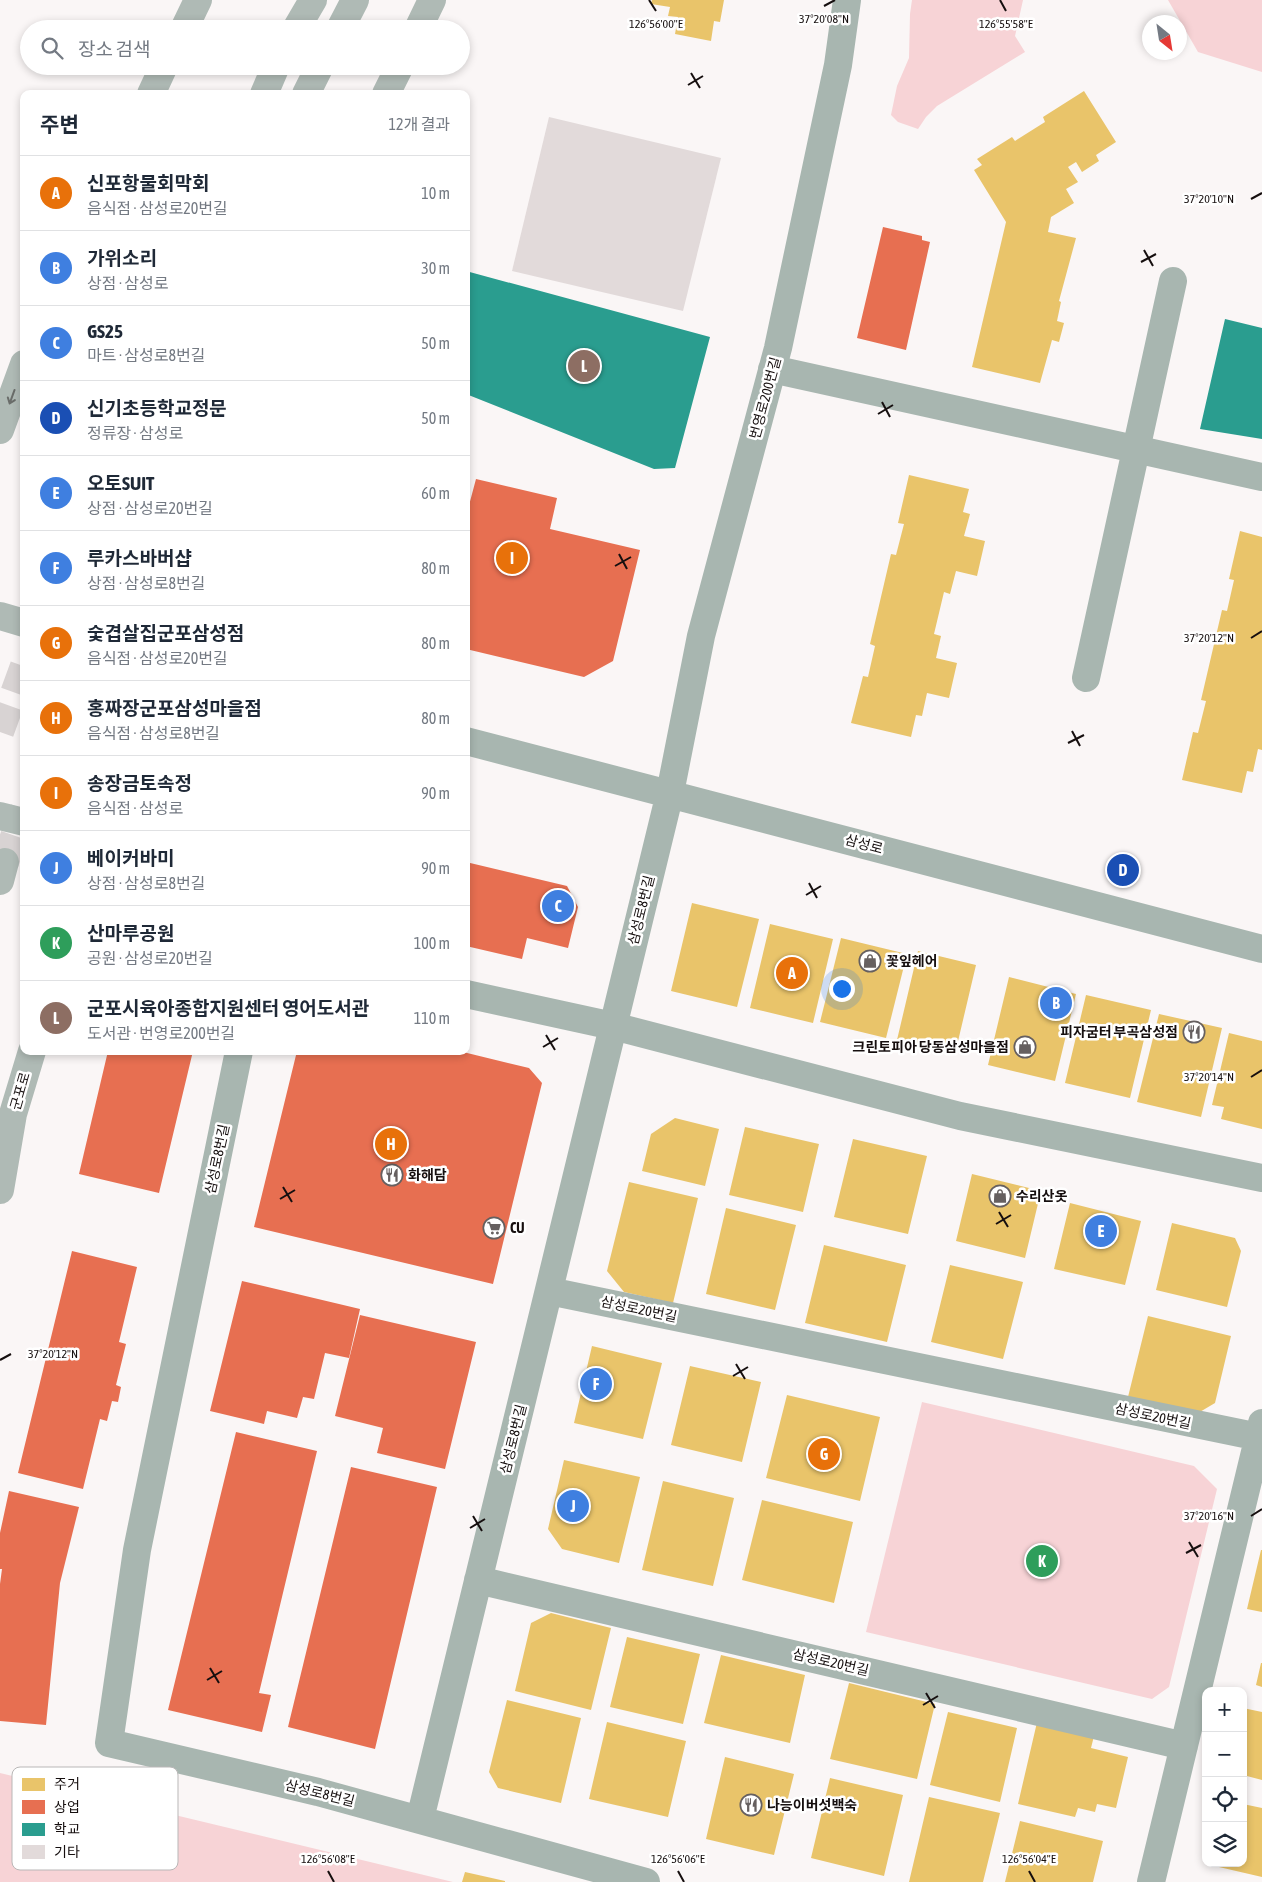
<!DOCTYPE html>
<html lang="ko">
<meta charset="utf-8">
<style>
:root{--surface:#fff;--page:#f6f6f7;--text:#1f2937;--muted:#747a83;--line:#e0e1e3;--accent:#111827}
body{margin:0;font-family:"Asap Condensed","Noto Sans KR",sans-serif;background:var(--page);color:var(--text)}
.controls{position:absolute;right:15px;bottom:15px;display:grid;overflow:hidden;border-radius:10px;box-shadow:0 2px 8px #0003}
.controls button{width:45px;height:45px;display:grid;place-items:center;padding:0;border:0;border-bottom:1px solid var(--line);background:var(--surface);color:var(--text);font:25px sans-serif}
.compass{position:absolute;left:1142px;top:15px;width:45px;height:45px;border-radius:50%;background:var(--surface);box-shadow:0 2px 8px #0003;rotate:150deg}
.you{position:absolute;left:841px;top:988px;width:18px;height:18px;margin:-12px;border:4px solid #fff;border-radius:50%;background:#1a73e8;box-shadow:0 0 0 8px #1a73e833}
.badge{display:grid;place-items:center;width:32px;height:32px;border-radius:50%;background:var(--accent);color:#fff;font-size:16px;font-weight:700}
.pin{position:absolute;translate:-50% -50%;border:2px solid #fff;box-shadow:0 1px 5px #0006}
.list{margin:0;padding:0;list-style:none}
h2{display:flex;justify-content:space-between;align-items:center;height:65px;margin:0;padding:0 20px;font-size:21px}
h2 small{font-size:16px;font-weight:400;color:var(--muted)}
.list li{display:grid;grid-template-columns:32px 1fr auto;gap:15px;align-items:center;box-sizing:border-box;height:75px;padding:0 20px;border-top:1px solid var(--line)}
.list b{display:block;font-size:19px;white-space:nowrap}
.list p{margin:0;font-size:16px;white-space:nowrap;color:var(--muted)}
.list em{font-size:16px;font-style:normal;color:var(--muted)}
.icon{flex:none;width:28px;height:28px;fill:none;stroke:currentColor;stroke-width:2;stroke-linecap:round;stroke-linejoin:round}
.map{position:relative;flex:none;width:1262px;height:1882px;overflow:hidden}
.search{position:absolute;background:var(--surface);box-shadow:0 2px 8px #0003;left:20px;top:20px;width:450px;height:55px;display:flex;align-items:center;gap:12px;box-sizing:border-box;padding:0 18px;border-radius:28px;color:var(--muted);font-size:19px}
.panel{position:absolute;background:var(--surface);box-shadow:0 2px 8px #0003;left:20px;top:90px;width:450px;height:965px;border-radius:10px}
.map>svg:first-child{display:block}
.green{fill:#f7d3d6}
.homes{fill:#e9c46a}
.shops{fill:#e76f51}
.schools{fill:#2a9d8f}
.building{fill:#e2dada}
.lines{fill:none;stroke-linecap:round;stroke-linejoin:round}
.major-tunnel{stroke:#d8d3d3;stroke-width:28;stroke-dasharray:28 14;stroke-linecap:butt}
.minor{stroke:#a8b6b0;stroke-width:28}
.major{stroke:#afbab5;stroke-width:28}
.oneway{stroke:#6a6d6a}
.ticks{fill:none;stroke:#160f0f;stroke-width:2}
.labels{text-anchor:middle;stroke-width:5;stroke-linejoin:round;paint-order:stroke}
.street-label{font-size:14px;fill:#160f0f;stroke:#fff}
.poi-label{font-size:14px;font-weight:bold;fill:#160f0f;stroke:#fff;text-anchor:start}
.key{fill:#fff;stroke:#b9b7b7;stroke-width:1}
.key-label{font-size:14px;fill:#160f0f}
.ticks-label{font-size:12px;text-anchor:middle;fill:#160f0f;stroke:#fff;stroke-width:5;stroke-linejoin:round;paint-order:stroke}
</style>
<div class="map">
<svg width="1262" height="1882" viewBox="0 0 1262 1882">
<rect width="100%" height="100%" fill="#faf6f6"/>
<path class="green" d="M912,0H1023L1015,36L1025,52L937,106L926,117L918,129L898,122L891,115L897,86L909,58L910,14Z
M1168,0H1262V72L1198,52Z
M922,1402L1194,1466L1217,1489L1169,1687L1152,1699L866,1632Z
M0,1773L453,1882H0Z"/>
<path class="homes" d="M652,0H724L720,22L714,21L711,41L675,34L678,17L668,16L670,7L651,4Z
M1084,91L1116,142L1096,155L1099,161L1082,172L1076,162L1068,167L1078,182L1066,189L1074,203L1051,217L1048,232L1076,238L1059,301L1061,302L1057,321L1064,323L1059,342L1052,340L1040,383L972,367L1006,222L974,170L982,165L977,159L1012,137L1015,141L1045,122L1043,117Z
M909,475L969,489L963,512L970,514L964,536L985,541L977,576L956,571L950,594L944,592L934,634L941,636L936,658L957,663L949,698L927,693L922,716L916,715L911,737L851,723L863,676L868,677L875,646L870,644L891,554L896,555L904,524L898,523Z
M1240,531L1262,537V750L1258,749L1253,772L1247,771L1242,793L1182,780L1193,732L1198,733L1206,701L1201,700L1222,610L1227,611L1234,580L1229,579Z
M692,903L759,919L737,1007L671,991Z
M770,924L833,939L813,1023L750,1008Z
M841,938L907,954L886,1038L820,1022Z
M918,951L976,965L955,1054L897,1040Z
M1009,977L1076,994L1055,1081L988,1065Z
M1086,995L1151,1010L1130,1098L1065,1083Z
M1159,1014L1222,1028L1201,1117L1137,1102Z
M1229,1033L1262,1041V1129L1221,1119L1224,1107L1212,1105Z
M675,1118L719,1129L705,1186L642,1171L651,1134Z
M745,1127L819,1144L803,1212L729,1195Z
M853,1139L927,1156L908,1234L834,1217Z
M972,1174L1041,1191L1025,1258L956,1241Z
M629,1182L698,1198L673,1303L624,1292L607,1271Z
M1070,1203L1141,1221L1125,1285L1054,1269Z
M726,1208L796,1225L775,1310L706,1294Z
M1172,1223L1235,1238L1241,1251L1227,1307L1156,1290Z
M824,1245L906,1265L887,1342L805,1323Z
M950,1265L1023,1282L1003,1359L931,1342Z
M1148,1316L1231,1336L1215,1403L1193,1416L1127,1401Z
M592,1346L662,1363L643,1439L574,1423Z
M690,1366L761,1382L742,1462L671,1445Z
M787,1395L880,1417L860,1501L766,1478Z
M564,1460L640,1477L619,1563L562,1549L548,1529Z
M663,1481L734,1498L713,1586L642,1570Z
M762,1500L853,1522L834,1603L742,1580Z
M1261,1550H1262V1612L1247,1609Z
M551,1613L611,1628L591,1710L515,1691L531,1623Z
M627,1637L700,1654L683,1724L610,1707Z
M721,1655L805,1675L790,1743L704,1723Z
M1261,1663H1262V1687L1256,1685Z
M849,1683L935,1704L917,1779L830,1759Z
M507,1700L581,1718L561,1803L498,1788L489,1772Z
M1243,1708L1262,1712V1780L1243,1775Z
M948,1712L1017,1728L1000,1802L930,1785Z
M1038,1718L1095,1732L1091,1748L1128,1757L1116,1808L1097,1804L1095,1812L1078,1808L1075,1817L1018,1804Z
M607,1722L686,1741L668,1817L589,1799Z
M725,1757L794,1774L774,1855L706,1839Z
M830,1778L903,1795L884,1876L811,1858Z
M929,1797L1000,1813L983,1882H909Z
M1243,1804L1262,1808V1877L1206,1864L1243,1863Z
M1020,1821L1103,1841L1093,1882H1005Z
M465,1872L505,1881V1882H462Z"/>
<path class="shops" d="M883,227L922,236V240L930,242L906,350L857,338Z
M476,479L557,498L550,529L640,550L613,661L584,677L466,649V509H468Z
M466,862L567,886L578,907L568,948L527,938L522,959L466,946Z
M108,1051H193L159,1193L79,1174Z
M297,1051H459L529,1068L542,1083L493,1284L254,1227Z
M72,1251L137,1267L119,1342L126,1344L116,1385L121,1387L118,1402L112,1401L107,1421L100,1419L83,1489L18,1473Z
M242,1281L360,1309L349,1358L325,1353L314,1399L303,1397L297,1418L267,1411L264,1424L210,1411Z
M360,1315L476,1342L445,1469L377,1453L383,1428L335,1416Z
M236,1432L317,1451L259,1693L271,1695L262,1732L168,1710Z
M351,1467L437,1487L375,1749L288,1727Z
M9,1491L79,1507L60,1583L46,1725L0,1721V1584L2,1569H0V1533Z"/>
<path class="schools" d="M466,271L710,337L675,468L654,469L466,394Z
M1225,319L1262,328V439L1200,429Z"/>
<path class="building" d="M549,117L721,158L683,311L512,271Z"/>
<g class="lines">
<path class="major-tunnel" d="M0,732L24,666
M5,862L24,809"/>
<path class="minor" d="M772,369L1262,477
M1086,678L1173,281
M466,741L1262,949
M466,994L613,1026L960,1116L1262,1178
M239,1051L137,1550L109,1743L318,1792L646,1882
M549,1291L1259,1437
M478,1580L1184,1746
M420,1819L670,793L701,636L778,348L838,65L847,0
M1151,1882L1262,1423"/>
<path class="major" d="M184,29L198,0
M296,29L313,0
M340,29L355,0
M418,29L432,0
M151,94L164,66
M264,94L276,66
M306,94L320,66
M386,94L400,66
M0,430L24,364
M0,616L24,623
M0,816L24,822
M0,881L5,862
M0,1190L13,1114L32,1051"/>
</g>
<defs><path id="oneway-shaft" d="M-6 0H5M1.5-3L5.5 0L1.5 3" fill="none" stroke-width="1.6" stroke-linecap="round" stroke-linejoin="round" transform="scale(1.25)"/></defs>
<use class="oneway" href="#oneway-shaft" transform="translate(12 397) rotate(110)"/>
<path class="ticks" d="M649,0L656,11M1000,0L1006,11M824,6L835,0M691,73L700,88M688,85L703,76M1251,199L1262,193M1144,250L1153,266M1141,262L1156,254M882,402L890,417M878,414L893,405M619,554L627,569M615,566L631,557M1251,638L1262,631M1072,731L1080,746M1068,743L1084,735M809,883L817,898M806,895L821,886M546,1035L555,1050M543,1047L558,1038M1251,1077L1262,1070M283,1187L292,1202M280,1199L295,1190M999,1212L1008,1227M996,1224L1011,1215M0,1360L11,1354M736,1364L745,1379M733,1376L748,1367M473,1516L482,1531M1251,1516L1262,1509M470,1528L485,1519M1189,1542L1198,1557M1186,1553L1201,1545M210,1668L219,1683M207,1680L222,1671M926,1693L935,1708M923,1705L938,1696M328,1871L334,1882M678,1871L684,1882M1029,1871L1035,1882"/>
<defs>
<g id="shop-ring" transform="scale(1.125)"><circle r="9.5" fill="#fff" stroke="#666060" stroke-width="1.5"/><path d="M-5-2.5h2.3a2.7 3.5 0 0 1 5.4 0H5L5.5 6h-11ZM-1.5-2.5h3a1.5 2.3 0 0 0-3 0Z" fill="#666060"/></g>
<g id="restaurant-ring" transform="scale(1.125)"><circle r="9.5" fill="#fff" stroke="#666060" stroke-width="1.5"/><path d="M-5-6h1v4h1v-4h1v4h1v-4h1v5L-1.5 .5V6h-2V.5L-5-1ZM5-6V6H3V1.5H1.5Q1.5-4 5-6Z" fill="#666060"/></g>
<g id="supermarket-ring" transform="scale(1.125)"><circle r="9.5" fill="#fff" stroke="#666060" stroke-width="1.5"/><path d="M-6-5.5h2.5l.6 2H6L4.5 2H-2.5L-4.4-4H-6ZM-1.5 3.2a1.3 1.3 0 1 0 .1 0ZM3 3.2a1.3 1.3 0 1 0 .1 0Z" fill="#666060"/></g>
</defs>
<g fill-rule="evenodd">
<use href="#shop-ring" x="870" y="961"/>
<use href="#restaurant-ring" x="1194" y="1032"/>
<use href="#shop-ring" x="1025" y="1047"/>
<use href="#restaurant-ring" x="392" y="1175"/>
<use href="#shop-ring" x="1000" y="1196"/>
<use href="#supermarket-ring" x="494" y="1228"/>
<use href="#restaurant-ring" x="751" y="1805"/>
</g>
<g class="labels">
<g class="street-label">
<text transform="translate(765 398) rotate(-75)" y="5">번영로200번길</text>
<text transform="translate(864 844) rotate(15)" y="5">삼성로</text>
<text transform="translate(641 910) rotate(-76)" y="5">삼성로8번길</text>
<text transform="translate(20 1091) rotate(-74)" y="5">군포로</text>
<text transform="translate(217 1159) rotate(-78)" y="5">삼성로8번길</text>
<text transform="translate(639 1309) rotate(12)" y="5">삼성로20번길</text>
<text transform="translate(1153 1416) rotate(12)" y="5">삼성로20번길</text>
<text transform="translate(513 1439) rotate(-76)" y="5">삼성로8번길</text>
<text transform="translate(831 1662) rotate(13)" y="5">삼성로20번길</text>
<text transform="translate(320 1793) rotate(14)" y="5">삼성로8번길</text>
</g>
<g class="poi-label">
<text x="886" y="966">꽃잎헤어</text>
<text x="1178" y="1037" text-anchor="end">피자굼터 부곡삼성점</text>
<text x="1009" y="1052" text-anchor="end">크린토피아 당동삼성마을점</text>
<text x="408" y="1180">화해담</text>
<text x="1016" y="1201">수리산옷</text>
<text x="510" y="1233">CU</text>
<text x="767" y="1810">나능이버섯백숙</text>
</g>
</g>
<rect x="12" y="1767" width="166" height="103" rx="8" class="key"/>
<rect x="22" y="1778" width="23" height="13" fill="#e9c46a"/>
<rect x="22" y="1800" width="23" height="14" fill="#e76f51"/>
<rect x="22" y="1823" width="23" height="13" fill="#2a9d8f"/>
<rect x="22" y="1845" width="23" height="14" fill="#e2dada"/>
<g class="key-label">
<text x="54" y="1789">주거</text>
<text x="54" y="1812">상업</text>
<text x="54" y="1834">학교</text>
<text x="54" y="1857">기타</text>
</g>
<g class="ticks-label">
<text x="824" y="23">37°20'08"N</text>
<text x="656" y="28">126°56'00"E</text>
<text x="1006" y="28">126°55'58"E</text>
<text x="1209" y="203">37°20'10"N</text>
<text x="1209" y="642">37°20'12"N</text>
<text x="1209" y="1081">37°20'14"N</text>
<text x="53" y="1358">37°20'12"N</text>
<text x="1209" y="1520">37°20'16"N</text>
<text x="328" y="1863">126°56'08"E</text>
<text x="678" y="1863">126°56'06"E</text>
<text x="1029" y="1863">126°56'04"E</text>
</g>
</svg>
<div class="controls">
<button>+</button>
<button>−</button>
<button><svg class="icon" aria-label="locate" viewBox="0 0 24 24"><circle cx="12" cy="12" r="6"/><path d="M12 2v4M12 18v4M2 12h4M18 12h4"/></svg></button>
<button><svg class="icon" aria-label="layers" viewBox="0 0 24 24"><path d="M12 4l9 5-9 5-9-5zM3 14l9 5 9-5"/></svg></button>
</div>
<svg class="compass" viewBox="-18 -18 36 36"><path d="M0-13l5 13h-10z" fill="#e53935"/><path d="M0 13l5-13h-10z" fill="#747a83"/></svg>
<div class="you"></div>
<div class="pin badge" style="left:792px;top:973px;background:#e8710a">A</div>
<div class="pin badge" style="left:1056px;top:1003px;background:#3f7fe0">B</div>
<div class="pin badge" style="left:558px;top:906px;background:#3f7fe0">C</div>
<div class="pin badge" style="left:1123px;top:870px;background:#1a4fb4">D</div>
<div class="pin badge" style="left:1101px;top:1231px;background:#3f7fe0">E</div>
<div class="pin badge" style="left:596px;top:1384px;background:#3f7fe0">F</div>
<div class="pin badge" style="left:824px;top:1454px;background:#e8710a">G</div>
<div class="pin badge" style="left:391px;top:1144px;background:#e8710a">H</div>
<div class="pin badge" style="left:512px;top:558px;background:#e8710a">I</div>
<div class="pin badge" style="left:573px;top:1506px;background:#3f7fe0">J</div>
<div class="pin badge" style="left:1042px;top:1561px;background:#2e9e5b">K</div>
<div class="pin badge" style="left:584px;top:366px;background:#8d6e63">L</div>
<div class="search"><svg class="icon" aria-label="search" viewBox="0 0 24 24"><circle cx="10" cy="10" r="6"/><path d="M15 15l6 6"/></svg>장소 검색</div>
<section class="panel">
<h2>주변<small>12개 결과</small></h2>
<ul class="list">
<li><span class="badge" style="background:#e8710a">A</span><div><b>신포항물회막회</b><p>음식점 · 삼성로20번길</p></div><em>10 m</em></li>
<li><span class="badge" style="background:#3f7fe0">B</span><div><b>가위소리</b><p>상점 · 삼성로</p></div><em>30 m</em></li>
<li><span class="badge" style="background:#3f7fe0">C</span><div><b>GS25</b><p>마트 · 삼성로8번길</p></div><em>50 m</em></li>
<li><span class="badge" style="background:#1a4fb4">D</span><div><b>신기초등학교정문</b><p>정류장 · 삼성로</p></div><em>50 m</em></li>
<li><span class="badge" style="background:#3f7fe0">E</span><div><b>오토SUIT</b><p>상점 · 삼성로20번길</p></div><em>60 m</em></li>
<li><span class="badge" style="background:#3f7fe0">F</span><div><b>루카스바버샵</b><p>상점 · 삼성로8번길</p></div><em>80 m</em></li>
<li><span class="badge" style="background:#e8710a">G</span><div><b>숯겹살집군포삼성점</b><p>음식점 · 삼성로20번길</p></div><em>80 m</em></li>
<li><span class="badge" style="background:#e8710a">H</span><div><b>홍짜장군포삼성마을점</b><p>음식점 · 삼성로8번길</p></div><em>80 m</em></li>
<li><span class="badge" style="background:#e8710a">I</span><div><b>송장금토속정</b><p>음식점 · 삼성로</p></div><em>90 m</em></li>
<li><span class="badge" style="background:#3f7fe0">J</span><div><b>베이커바미</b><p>상점 · 삼성로8번길</p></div><em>90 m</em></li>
<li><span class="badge" style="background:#2e9e5b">K</span><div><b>산마루공원</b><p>공원 · 삼성로20번길</p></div><em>100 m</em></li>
<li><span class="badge" style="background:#8d6e63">L</span><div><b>군포시육아종합지원센터 영어도서관</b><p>도서관 · 번영로200번길</p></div><em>110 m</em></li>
</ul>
</section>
</div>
